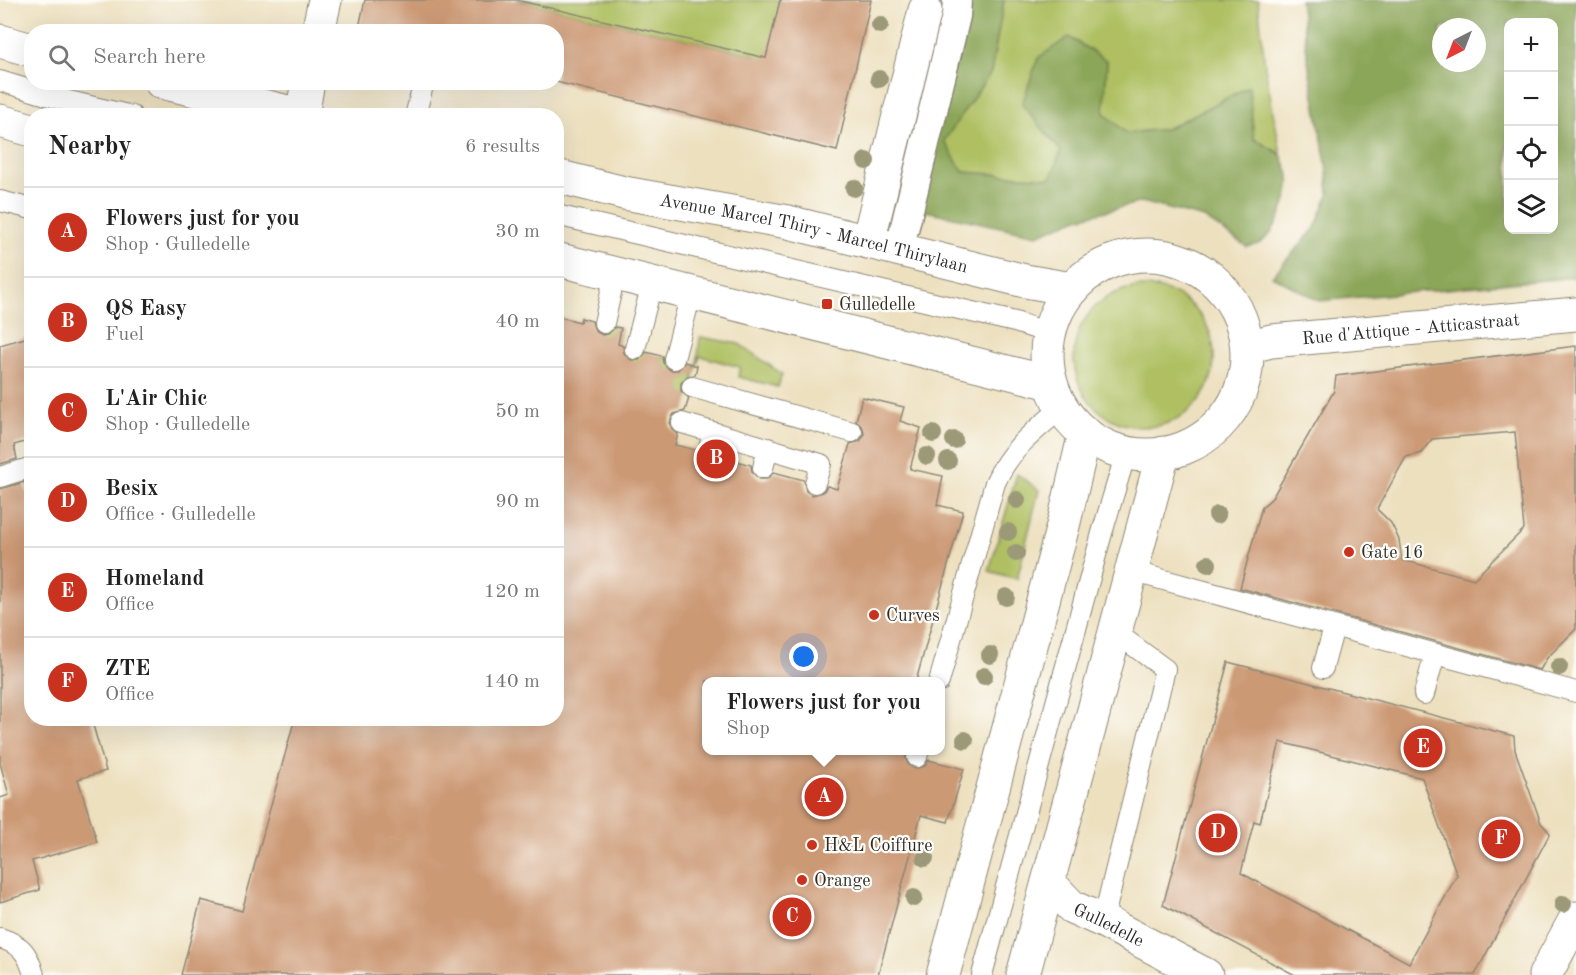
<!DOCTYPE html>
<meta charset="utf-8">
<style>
:root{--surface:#fff;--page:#f6f6f6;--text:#222;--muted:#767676;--line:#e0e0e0;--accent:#c8321e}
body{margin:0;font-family:"Old Standard TT",serif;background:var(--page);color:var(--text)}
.controls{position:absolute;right:18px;top:18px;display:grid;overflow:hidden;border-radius:12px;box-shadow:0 6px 24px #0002}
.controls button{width:54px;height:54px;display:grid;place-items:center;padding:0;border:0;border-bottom:2px solid var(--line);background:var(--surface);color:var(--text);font:30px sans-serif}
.compass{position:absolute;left:1432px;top:18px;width:54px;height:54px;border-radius:50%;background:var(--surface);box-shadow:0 6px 24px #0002;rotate:222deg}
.you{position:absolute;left:804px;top:657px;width:21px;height:21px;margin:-15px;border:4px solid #fff;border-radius:50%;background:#1a73e8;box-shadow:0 0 0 9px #1a73e833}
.badge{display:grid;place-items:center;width:39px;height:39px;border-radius:50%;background:var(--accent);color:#fff;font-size:20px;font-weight:700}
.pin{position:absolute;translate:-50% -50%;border:3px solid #fff;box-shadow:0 2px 6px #0006}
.popup{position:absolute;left:702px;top:677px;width:243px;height:78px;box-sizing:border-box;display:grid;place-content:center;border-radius:12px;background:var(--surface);filter:drop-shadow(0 2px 4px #0005);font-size:20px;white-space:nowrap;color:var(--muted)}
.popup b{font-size:22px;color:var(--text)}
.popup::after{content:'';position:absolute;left:50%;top:100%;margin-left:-12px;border:12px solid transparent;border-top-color:var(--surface)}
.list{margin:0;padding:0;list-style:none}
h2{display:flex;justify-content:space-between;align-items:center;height:78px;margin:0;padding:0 24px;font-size:26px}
h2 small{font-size:20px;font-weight:400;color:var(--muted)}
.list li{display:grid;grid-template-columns:39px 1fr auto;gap:18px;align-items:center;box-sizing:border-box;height:90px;padding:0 24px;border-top:2px solid var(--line)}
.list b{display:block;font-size:22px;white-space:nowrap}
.list p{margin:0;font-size:20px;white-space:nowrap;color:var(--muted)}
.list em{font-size:20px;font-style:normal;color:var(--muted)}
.icon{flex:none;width:33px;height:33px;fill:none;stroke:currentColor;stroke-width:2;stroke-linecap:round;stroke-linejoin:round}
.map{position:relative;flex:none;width:1576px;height:975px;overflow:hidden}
.search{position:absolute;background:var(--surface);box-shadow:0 6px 24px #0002;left:24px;top:24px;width:540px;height:66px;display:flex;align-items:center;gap:15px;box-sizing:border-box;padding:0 21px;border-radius:24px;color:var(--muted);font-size:22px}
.panel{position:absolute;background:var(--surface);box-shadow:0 6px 24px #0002;left:24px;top:108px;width:540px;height:618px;border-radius:24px}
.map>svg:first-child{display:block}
.green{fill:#afbf62;stroke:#6d7546;stroke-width:1.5}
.forest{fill:#8ba658;stroke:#5b6842;stroke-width:1.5;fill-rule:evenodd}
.building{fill:#cc9974;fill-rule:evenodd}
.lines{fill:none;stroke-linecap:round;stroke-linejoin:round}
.service-casing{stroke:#8c8675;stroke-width:22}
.pedestrian-casing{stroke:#8c8675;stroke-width:31}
.minor-casing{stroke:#8c8675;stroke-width:35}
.secondary-casing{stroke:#8c8675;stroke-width:35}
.service{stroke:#fff;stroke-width:20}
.pedestrian{stroke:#fff;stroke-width:28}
.minor{stroke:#fff;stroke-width:33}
.secondary{stroke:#fff;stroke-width:33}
.tree{fill:#9c9978}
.poi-dot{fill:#c8321e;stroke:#fdfcf7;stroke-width:2}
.labels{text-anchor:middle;stroke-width:4.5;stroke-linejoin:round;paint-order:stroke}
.street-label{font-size:18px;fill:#2b2b2b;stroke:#fdfcf7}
.poi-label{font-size:18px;fill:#2b2b2b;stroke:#fdfcf7;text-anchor:start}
</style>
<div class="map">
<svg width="1576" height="975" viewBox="0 0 1576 975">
<rect width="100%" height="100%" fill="#fdfcf7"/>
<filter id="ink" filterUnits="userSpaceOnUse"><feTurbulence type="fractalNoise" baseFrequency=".0167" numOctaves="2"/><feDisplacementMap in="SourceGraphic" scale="12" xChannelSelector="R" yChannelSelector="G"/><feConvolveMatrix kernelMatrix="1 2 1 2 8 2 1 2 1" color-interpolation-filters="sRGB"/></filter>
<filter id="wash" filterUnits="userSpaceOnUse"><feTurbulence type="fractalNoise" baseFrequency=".008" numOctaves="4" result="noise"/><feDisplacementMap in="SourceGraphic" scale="24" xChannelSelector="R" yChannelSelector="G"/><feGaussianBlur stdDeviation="1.35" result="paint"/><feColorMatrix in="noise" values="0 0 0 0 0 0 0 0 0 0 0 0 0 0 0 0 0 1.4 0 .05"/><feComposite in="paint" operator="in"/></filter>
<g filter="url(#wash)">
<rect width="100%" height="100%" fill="#ede0bf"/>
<path class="green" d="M516,0H780L774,68L754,55Z
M1004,0H1258L1265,67L1281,154L1254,139L1248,87L1166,129L1126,133L1104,113L1107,61L1061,152L1051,178L963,172L943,141L991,72Z
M1074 357a70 70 0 1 1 140 0a70 70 0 1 1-140 0Z
M581,318L621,328L618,345L697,366L700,337L739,344L782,374L778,387L738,377L740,367L700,356L687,402L567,368Z
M1017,474L1039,490L1017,579L989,571Z"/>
<path class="forest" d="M965,0H1004L991,72L944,141L963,172L1051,178L1061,151L1022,104L1038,58L1069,37L1107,61L1104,113L1126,133L1166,129L1249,87L1254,139L1281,154C1283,161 1288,169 1289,176C1292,194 1276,233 1260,243C1257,245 1251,246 1247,247L1204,218L1142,202L1078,218L1037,235L916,209Z
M1300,0H1576V277L1319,301L1272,276L1315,228L1329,193L1326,163L1309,68ZM1508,22H1554V230H1508ZM1441,27H1477V63H1441Z"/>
<g id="blocks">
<path class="building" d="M365,0H516L766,58L780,0H871L837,151L556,82V32H358Z
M556,316L580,322L581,318L592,321L595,331L602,335L608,334L615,327L621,328L618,344L623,346L624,353L631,360H639L646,352L662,356L663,363L670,370H678L685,362L697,366L695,375L688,376L681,383V391L689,398L685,411L674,414L671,419L670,425L673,431L678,434L675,445L696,450L697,457L705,464H712L719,456L751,465L752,472L760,479H767L774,472L804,480L806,491L812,495L823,492L827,486L837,489L850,444L860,441L864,435L863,428L856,421L862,397L904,407L900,421L921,428L910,469L943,476L937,505L963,511L916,681H707V750H892L905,754L908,765L914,769L925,766L929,760L964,769L948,822L921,815L878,975H181L201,900L242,911L295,718H556Z
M32,336V440L14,445L17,459L0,464V345Z
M1576,346V629L1547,658L1540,670L1240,588L1262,507L1272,498L1334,391L1336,376ZM1515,432L1524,529L1474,579L1402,560L1399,540L1395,531L1391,523L1377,509L1406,457L1421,453L1432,439Z
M24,482L32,508V718H91L106,771L78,779L97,842L32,861L40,890L0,902V798L9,795L0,763V489Z
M1228,662L1514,736L1515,750L1541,823L1550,833L1475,975H1295L1163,905ZM1280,742L1422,778L1457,875L1409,963L1241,873L1254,821L1260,823Z"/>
</g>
</g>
<g filter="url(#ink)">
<use href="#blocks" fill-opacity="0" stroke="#8c8675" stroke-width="1.5"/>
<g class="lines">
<g class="service-casing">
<path id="service" d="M0,81L56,98L132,116
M415,116L424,82
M0,201L32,209
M556,215L1015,322L1049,333
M604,323L615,275
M635,349L652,284
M674,359L691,294
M692,387L852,432
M682,423L821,464L815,483
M708,453L713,432
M763,468L768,448
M0,477L32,467
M1131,571L1576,692
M1323,668L1334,627
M939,682L995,483C1010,449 1034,431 1062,408
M1424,694L1435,654
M917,757L919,750
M1103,921L1165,669L1115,632
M0,938C22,945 28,953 34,975
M982,975L1102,533L1126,453"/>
</g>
<g class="pedestrian-casing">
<path id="pedestrian" d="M904,230L956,16L957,0"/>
</g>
<g class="minor-casing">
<g id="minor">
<path d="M318,32L325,0"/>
<path d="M302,115L308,82"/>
<path d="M868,242L925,10"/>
<path id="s1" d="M1247,347L1271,341L1576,314"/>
<path id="s2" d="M1049,883L1072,907L1103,921L1206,975"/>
<path d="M1545,975L1576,918"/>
</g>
</g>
<g class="secondary-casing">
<g id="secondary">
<path d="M0,41L32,50"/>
<path d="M161,82L305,116"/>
<path d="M0,121L32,130"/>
<path id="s3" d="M556,176L624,193L788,222L1025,281L1072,289"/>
<circle cx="1147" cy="355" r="100"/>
<path d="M556,259L1051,383"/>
<path d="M943,975L1064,522L1085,433"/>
<path d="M1023,975L1163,453"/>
</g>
</g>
<use href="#service" class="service"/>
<use href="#pedestrian" class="pedestrian"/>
<use href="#minor" class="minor"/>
<use href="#secondary" class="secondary"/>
</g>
<g class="tree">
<circle cx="880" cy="25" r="9"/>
<circle cx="879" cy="79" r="9"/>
<circle cx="866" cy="161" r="9"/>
<circle cx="854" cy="188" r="9"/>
<circle cx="933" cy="434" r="9"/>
<circle cx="954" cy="440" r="9"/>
<circle cx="927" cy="456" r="9"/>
<circle cx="948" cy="461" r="9"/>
<circle cx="1017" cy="500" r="9"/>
<circle cx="1217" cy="515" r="9"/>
<circle cx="1008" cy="532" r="9"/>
<circle cx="1016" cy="553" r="9"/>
<circle cx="1208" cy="564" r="9"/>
<circle cx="1006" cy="597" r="9"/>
<circle cx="990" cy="655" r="9"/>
<circle cx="1559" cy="667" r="9"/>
<circle cx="984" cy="676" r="9"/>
<circle cx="965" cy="740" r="9"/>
<circle cx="925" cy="858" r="9"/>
<circle cx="914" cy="898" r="9"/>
<circle cx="1563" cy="904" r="9"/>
</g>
</g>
<g class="poi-dot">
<rect x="821" y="298" width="12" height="12" rx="3"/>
<circle cx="1349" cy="552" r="6"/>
<circle cx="874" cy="615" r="6"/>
<circle cx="812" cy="845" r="6"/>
<circle cx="802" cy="880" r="6"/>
</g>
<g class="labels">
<g class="street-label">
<text dy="6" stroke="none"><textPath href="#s3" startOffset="264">Avenue Marcel Thiry - Marcel Thirylaan</textPath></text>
<text dy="6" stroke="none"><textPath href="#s1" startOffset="165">Rue d'Attique - Atticastraat</textPath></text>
<text dy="6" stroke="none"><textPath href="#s2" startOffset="74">Gulledelle</textPath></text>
</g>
<g class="poi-label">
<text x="839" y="310">Gulledelle</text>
<text x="1361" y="558">Gate 16</text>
<text x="886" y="621">Curves</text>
<text x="824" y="851">H&amp;L Coiffure</text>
<text x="814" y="886">Orange</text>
</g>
</g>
</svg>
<div class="controls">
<button>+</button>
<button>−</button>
<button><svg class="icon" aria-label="locate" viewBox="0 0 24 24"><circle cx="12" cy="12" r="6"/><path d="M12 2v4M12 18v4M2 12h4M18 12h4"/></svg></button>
<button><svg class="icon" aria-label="layers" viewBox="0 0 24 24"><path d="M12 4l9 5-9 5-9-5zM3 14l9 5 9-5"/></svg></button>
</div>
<svg class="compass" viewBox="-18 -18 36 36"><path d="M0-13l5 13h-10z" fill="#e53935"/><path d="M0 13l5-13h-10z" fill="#767676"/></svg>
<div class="you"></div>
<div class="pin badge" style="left:824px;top:797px">A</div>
<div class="popup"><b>Flowers just for you</b>Shop</div>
<div class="pin badge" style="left:716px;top:459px">B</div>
<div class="pin badge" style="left:792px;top:917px">C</div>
<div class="pin badge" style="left:1218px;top:833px">D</div>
<div class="pin badge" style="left:1423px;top:748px">E</div>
<div class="pin badge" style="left:1501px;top:839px">F</div>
<div class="search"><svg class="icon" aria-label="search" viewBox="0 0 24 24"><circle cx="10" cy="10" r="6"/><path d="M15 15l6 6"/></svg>Search here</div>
<section class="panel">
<h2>Nearby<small>6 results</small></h2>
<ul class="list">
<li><span class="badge">A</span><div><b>Flowers just for you</b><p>Shop · Gulledelle</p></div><em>30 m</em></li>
<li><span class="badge">B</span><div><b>Q8 Easy</b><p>Fuel</p></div><em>40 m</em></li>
<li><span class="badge">C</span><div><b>L'Air Chic</b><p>Shop · Gulledelle</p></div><em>50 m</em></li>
<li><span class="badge">D</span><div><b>Besix</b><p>Office · Gulledelle</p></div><em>90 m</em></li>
<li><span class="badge">E</span><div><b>Homeland</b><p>Office</p></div><em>120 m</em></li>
<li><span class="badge">F</span><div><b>ZTE</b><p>Office</p></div><em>140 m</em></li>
</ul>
</section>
</div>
